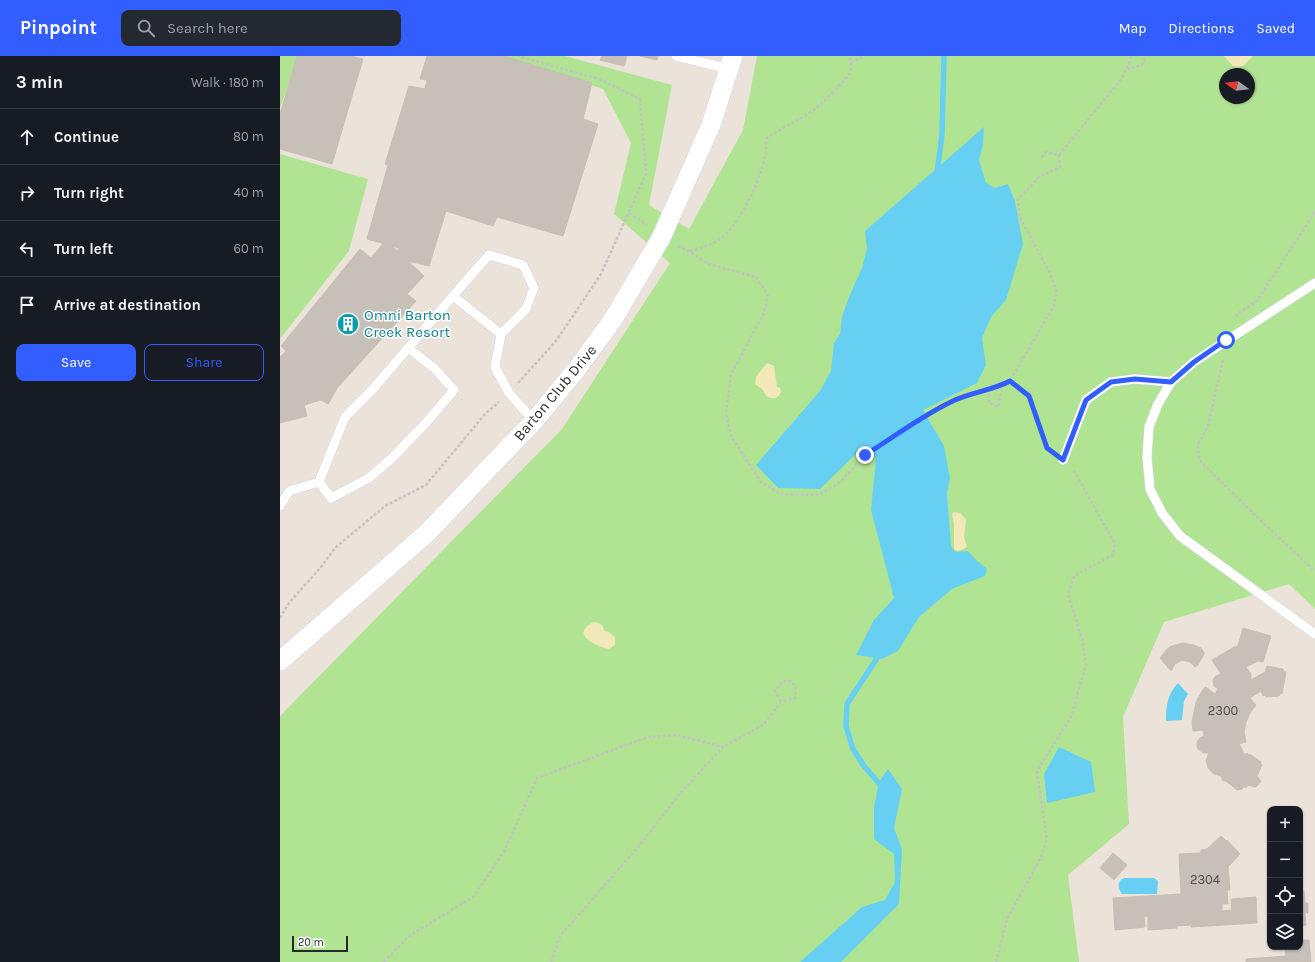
<!DOCTYPE html>
<meta charset="utf-8">
<style>
:root{--surface:#171b24;--page:#242831;--text:#f1f3f6;--muted:#9ea1a6;--line:#363941;--accent:#325dff}
body{margin:0;font-family:Karla,sans-serif;background:var(--page);color:var(--text)}
.controls{position:absolute;right:12px;bottom:12px;display:grid;overflow:hidden;border-radius:8px;box-shadow:0 1px 3px #0004}
.controls button{width:36px;height:36px;display:grid;place-items:center;padding:0;border:0;border-bottom:1px solid var(--line);background:var(--surface);color:var(--text);font:20px sans-serif}
.compass{position:absolute;left:939px;top:12px;width:36px;height:36px;border-radius:50%;background:var(--surface);box-shadow:0 1px 3px #0004;rotate:285deg}
.scale{position:absolute;left:12px;bottom:10px;width:56px;box-sizing:border-box;padding-left:4px;border:2px solid #282828;border-top:0;font-size:11px;line-height:14px;white-space:nowrap;color:#282828;-webkit-text-stroke:3px #fff;paint-order:stroke}
.stop{position:absolute;width:12px;height:12px;margin:-9px;border:3px solid #325dff;border-radius:50%;background:#fff}
.stop.end{background:#325dff;border-color:#fff;box-shadow:0 1px 4px #0008}
.list{margin:0;padding:0;list-style:none}
h2{display:flex;justify-content:space-between;align-items:center;height:52px;margin:0;padding:0 16px;font-size:17px}
h2 small{font-size:13px;font-weight:400;color:var(--muted)}
.list li{display:grid;grid-template-columns:26px 1fr auto;gap:12px;align-items:center;box-sizing:border-box;height:56px;padding:0 16px;border-top:1px solid var(--line)}
.list b{display:block;font-size:15px;white-space:nowrap}
.list em{font-size:13px;font-style:normal;color:var(--muted)}
.actions{display:flex;gap:8px;padding:12px 16px}
.actions a{flex:1;padding:9px 0;border:1px solid var(--accent);border-radius:8px;text-align:center;font-size:14px;color:var(--accent)}
.actions .main{background:var(--accent);color:#fff}
.icon{flex:none;width:22px;height:22px;fill:none;stroke:currentColor;stroke-width:2;stroke-linecap:round;stroke-linejoin:round}
.map{position:relative;flex:none;width:1035px;height:906px;overflow:hidden}
header{display:flex;align-items:center;gap:24px;box-sizing:border-box;height:56px;padding:0 20px;background:var(--accent);color:#fff}
header strong{font-size:19px}
nav{display:flex;gap:22px;margin-inline-start:auto;font-size:14px}
.search{width:280px;height:36px;background:var(--page);display:flex;align-items:center;gap:10px;box-sizing:border-box;padding:0 14px;border-radius:8px;color:var(--muted);font-size:15px}
main{display:flex}
aside{flex:1;background:var(--surface)}
.map>svg:first-child{display:block}
.green{fill:#b0e493;fill-rule:evenodd}
.sand{fill:#f2e8ba}
.water{fill:#67d0f2}
.lines{fill:none;stroke-linecap:round;stroke-linejoin:round}
.stream{stroke:#67d0f2;stroke-width:5.5}
.building{fill:#c6c0b9;stroke:#c6bfb3}
.service-casing{stroke:#ced2e2;stroke-width:10}
.minor-casing{stroke:#ced2e2;stroke-width:20}
.path{stroke:#c3c3c3;stroke-width:2.5;stroke-dasharray:3 2;stroke-linecap:butt}
.service{stroke:#fff;stroke-width:9}
.minor{stroke:#fff;stroke-width:19}
.route{stroke:#325dff;stroke-width:5}
.labels{text-anchor:middle;stroke-width:3;stroke-linejoin:round;paint-order:stroke}
.number-label{font-size:13px;fill:#504e4c}
.culture-label{font-size:15px;fill:#0d838f;stroke:#fff;text-anchor:start}
.street-label{font-size:15px;fill:#282828;stroke:#fff}
</style>
<header>
<strong>Pinpoint</strong>
<div class="search"><svg class="icon" aria-label="search" viewBox="0 0 24 24"><circle cx="10" cy="10" r="6"/><path d="M15 15l6 6"/></svg>Search here</div>
<nav><a>Map</a><a>Directions</a><a>Saved</a></nav>
</header>
<main>
<aside>
<h2>3 min<small>Walk · 180 m</small></h2>
<ul class="list">
<li><svg class="icon" aria-label="ahead" viewBox="0 0 24 24"><path d="M12 20V5M6 11l6-6 6 6"/></svg><div><b>Continue</b></div><em>80 m</em></li>
<li><svg class="icon" aria-label="right" viewBox="0 0 24 24"><path d="M7 20v-9h11M14 6l5 5-5 5"/></svg><div><b>Turn right</b></div><em>40 m</em></li>
<li><svg class="icon" aria-label="left" viewBox="0 0 24 24"><path d="M17 20v-9H6M10 6l-5 5 5 5"/></svg><div><b>Turn left</b></div><em>60 m</em></li>
<li><svg class="icon" aria-label="arrive" viewBox="0 0 24 24"><path d="M6 21V4h12l-3 4 3 4H6"/></svg><div><b>Arrive at destination</b></div></li>
</ul>
<div class="actions"><a class="main">Save</a><a>Share</a></div>
</aside>
<div class="map">
<svg width="1035" height="906" viewBox="0 0 1035 906">
<rect width="100%" height="100%" fill="#ebe3d9"/>
<path class="green" d="M0,0H19L0,52Z
M219,0H285L392,29L369,149L409,173L463,74L477,0H1035V553L1009,528L884,566L843,661L849,768L788,819L799,906H0V660L282,373L390,207L334,158L351,87L323,33ZM945,18H969V42H945Z
M0,98L88,123L69,195L0,283Z"/>
<path class="sand" d="M944,0H973L963,10L956,11L952,9Z
M487,307L494,310L497,331L500,332L501,336C497,343 495,343 487,341L482,333L475,328L476,321Z
M674,456L680,457L686,463L684,481L687,490L684,493L678,495L674,493V469L672,458Z
M314,566L319,567L323,570L324,575L329,576L335,581V589L329,593C315,590 289,578 314,566Z"/>
<path class="water" d="M704,71L703,89L699,104L706,127L715,132L728,128L735,145L743,188L726,244L711,261L702,282L706,309L697,327L643,354L664,390L670,422L667,437L671,490L675,496L688,495L696,504L707,513L705,520L672,533L639,561L618,595L602,603L576,599L594,564L614,542L591,454L596,402L578,396L540,433L498,432L476,409L540,335L551,315L554,287L560,278L562,261L569,241L582,212L587,193L585,175Z
M898,627L908,638L904,645L902,664L886,665C886,650 887,639 898,627Z
M779,691L811,706L815,736L767,747L764,718Z
M608,713L622,733L614,772L622,793L619,848L561,906H520L582,851L605,844L615,826L614,798L594,783V751L599,726Z
M844,822H874L878,825L877,838H842C838,832 836,826 844,822Z"/>
<g class="lines">
<path class="stream" d="M657,118L662,78L664,0
M601,596L567,648L566,670L573,693L584,710L603,732"/>
</g>
<path class="building" d="M17,0H71L83,3L52,108L0,93V58Z
M147,0H224L312,27L303,63L318,68L283,180L217,161L213,170L166,155L149,210L116,202L119,192L87,183L108,109L105,108L129,30L145,33L147,24L140,23Z
M322,0H347L344,10L320,4Z
M360,0H378L377,4Z
M106,184L144,220L127,238L136,245L58,331L48,348L41,344L24,349L27,360L0,367V301L6,295L1,290L80,193L91,202Z
M963,572L991,580L983,606L978,605L966,611L971,618V624L985,616L987,610L1003,613V615L1006,616L1002,638L1000,637L999,640L986,641L985,639L983,640L981,635L970,642L976,649L970,657L966,666L964,676L966,686L959,688L965,699L967,697L969,700L970,698L981,706L980,708L982,709L977,720L981,725L976,731L967,729V731H964L962,733L957,734L946,725H943L941,720L934,718L928,712L926,704L929,697H923L918,693L917,690V686L920,682L924,680L923,674L913,675L912,666L916,646L924,632L926,631L935,638L938,633L934,630L933,623L936,620L941,618L932,604L956,590L957,593Z
M903,587L914,589L921,592L924,596V598L918,609L915,611L910,606L902,604L895,608L891,615L880,602L887,593L892,590Z
M941,780L946,785L947,784L960,798L948,811L950,834H947L948,848H942V855L952,854L951,843L976,841L977,867L911,871V869L897,870V872L868,874V860H864L865,871L835,874L833,842L901,838L899,798L921,797V794L927,793Z
M833,797L847,809L834,824L820,812Z
M1024,835L1025,847H1028V857H1025L1026,869L1020,870V836Z
M1020,884H1029L1031,906H966V903L1006,900L1005,891H1020Z"/>
<g class="lines">
<g class="service-casing">
<path id="service" d="M396,0L450,13
M1035,227L914,306L891,326L878,348L869,371L867,401L870,433L882,457L900,480L1035,578
M173,240L221,278L215,311L229,337L254,365
M783,404L806,344L831,326L855,323L891,326
M39,426L51,442L89,422L111,403L145,368L174,334L154,312L128,292
M0,450L9,435L39,426L65,361L92,334L192,218L209,199L243,209L254,232L246,253L221,278"/>
</g>
<g class="minor-casing">
<path id="minor" d="M0,605L147,477L254,365L296,314L332,265L381,182L431,69L453,0"/>
</g>
<path class="path" d="M571,7L585,0
M847,13L862,9L865,0
M779,99L842,22L852,0
M349,157L367,169
M398,190L410,196L428,208L476,221L488,239L484,257L451,318L446,357L451,380L481,426L500,438L539,439L560,426L585,399L653,356L675,344L698,336L718,331L730,325L773,251L777,236L771,219L739,160L738,143L759,121L780,111L779,99L766,96L760,103
M410,195C422,192 434,188 444,180C462,164 480,124 485,100C486,94 486,88 487,82C501,72 518,65 532,55C540,50 564,26 569,18C572,13 571,5 570,0
M956,261L957,258L977,245L1035,156
M943,304L928,370L918,388L919,404L978,462L1035,515
M730,325L749,340L767,392L772,396
M238,327L276,285L321,218L366,118L360,43L319,23L238,0
M709,333V347L718,351L723,328
M0,562L9,547L41,511L55,492L105,450L146,429L205,358L219,346
M104,906L129,880L193,841L224,796L257,722L368,681L397,679L443,691
M271,906L280,880L358,791L402,735L443,691L483,669L501,646L515,642L516,632L511,625H503L495,635L501,646
M716,906L727,863L760,803L767,784L757,715L791,661L806,609L802,583L788,538L794,520L833,499L835,488L793,413"/>
<use href="#service" class="service"/>
<use href="#minor" class="minor"/>
</g>
<g class="lines">
<path class="route" d="M585,399C614,381 644,358 675,344C693,336 713,334 730,325L749,340L767,392L783,404L806,344L831,326L855,323L891,326L914,306L946,284"/>
</g>
<defs>
<g id="building-disc" transform="scale(1.15)"><circle r="9.5" fill="#0f9aa8" stroke="#fff"/><path d="M-4-6H4V6H1V3H-1V6H-4ZM-2.5-4.3h1.7v1.8h-1.7ZM.8-4.3h1.7v1.8H.8ZM-2.5-1h1.7V.8h-1.7ZM.8-1h1.7V.8H.8Z" fill="#fff"/></g>
</defs>
<g fill-rule="evenodd">
<use href="#building-disc" x="68" y="268"/>
</g>
<g class="labels">
<g class="number-label">
<text x="943" y="659">2300</text>
<text x="925" y="828">2304</text>
</g>
<g class="culture-label">
<text x="84" y="264">Omni Barton<tspan x="84" dy="17">Creek Resort</tspan></text>
</g>
<g class="street-label">
<text transform="translate(275 337) rotate(-50)" y="5">Barton Club Drive</text>
</g>
</g>
</svg>
<div class="controls">
<button>+</button>
<button>−</button>
<button><svg class="icon" aria-label="locate" viewBox="0 0 24 24"><circle cx="12" cy="12" r="6"/><path d="M12 2v4M12 18v4M2 12h4M18 12h4"/></svg></button>
<button><svg class="icon" aria-label="layers" viewBox="0 0 24 24"><path d="M12 4l9 5-9 5-9-5zM3 14l9 5 9-5"/></svg></button>
</div>
<svg class="compass" viewBox="-18 -18 36 36"><path d="M0-13l5 13h-10z" fill="#e53935"/><path d="M0 13l5-13h-10z" fill="#9ea1a6"/></svg>
<div class="scale">20 m</div>
<div class="stop" style="left:946px;top:284px"></div>
<div class="stop end" style="left:585px;top:399px"></div>
</div>
</main>
